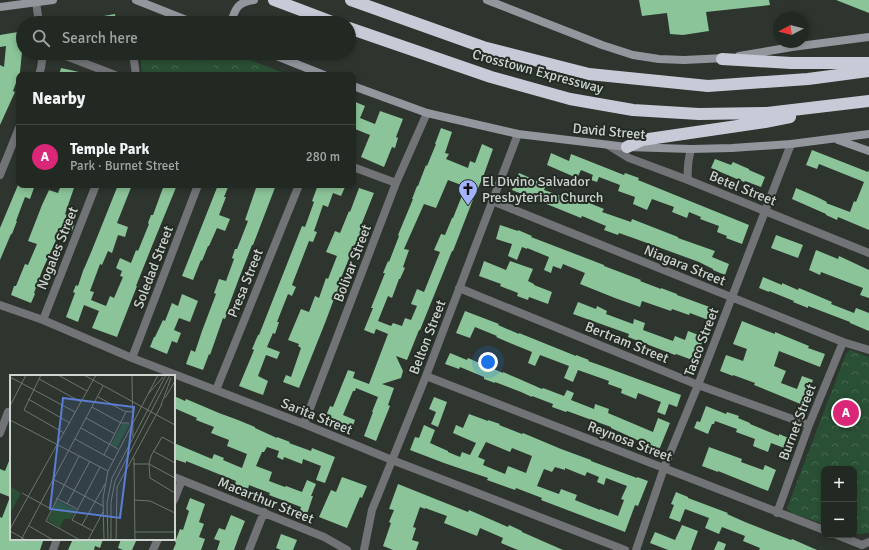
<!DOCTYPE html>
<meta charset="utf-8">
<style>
:root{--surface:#222822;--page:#2a302a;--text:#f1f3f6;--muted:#a2a6a5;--line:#3f4440;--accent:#db2777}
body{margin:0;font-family:Signika,sans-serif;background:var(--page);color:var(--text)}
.controls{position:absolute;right:12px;bottom:12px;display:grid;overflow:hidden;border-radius:8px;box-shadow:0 2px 6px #0003}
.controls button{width:36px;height:36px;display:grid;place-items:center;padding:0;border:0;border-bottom:1px solid var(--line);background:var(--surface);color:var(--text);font:20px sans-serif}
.compass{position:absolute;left:773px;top:12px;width:36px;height:36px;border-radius:50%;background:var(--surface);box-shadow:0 2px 6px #0003;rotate:263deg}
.you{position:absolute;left:488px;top:362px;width:14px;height:14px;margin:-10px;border:3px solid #fff;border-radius:50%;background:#1a73e8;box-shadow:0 0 0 6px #1a73e833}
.badge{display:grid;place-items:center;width:26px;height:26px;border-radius:50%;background:var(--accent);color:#fff;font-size:13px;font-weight:700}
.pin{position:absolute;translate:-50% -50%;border:2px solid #fff;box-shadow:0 1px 4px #0006}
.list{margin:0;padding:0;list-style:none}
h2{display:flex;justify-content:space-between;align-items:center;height:52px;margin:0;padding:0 16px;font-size:17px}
h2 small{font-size:13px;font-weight:400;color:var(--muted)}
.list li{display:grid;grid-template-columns:26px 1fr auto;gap:12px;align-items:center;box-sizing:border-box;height:64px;padding:0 16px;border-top:1px solid var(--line)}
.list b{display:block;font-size:15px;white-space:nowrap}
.list p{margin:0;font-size:13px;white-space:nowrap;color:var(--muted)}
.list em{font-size:13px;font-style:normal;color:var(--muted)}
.icon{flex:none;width:22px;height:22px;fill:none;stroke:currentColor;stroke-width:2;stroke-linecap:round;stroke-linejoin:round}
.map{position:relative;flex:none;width:869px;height:550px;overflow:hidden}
.search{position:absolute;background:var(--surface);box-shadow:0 2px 6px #0003;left:16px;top:16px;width:340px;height:44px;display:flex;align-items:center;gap:10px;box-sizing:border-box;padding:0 14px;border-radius:22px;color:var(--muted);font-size:15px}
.panel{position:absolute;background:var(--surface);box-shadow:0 2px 6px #0003;left:16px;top:72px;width:340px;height:116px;border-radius:8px}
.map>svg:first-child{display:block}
.forest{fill:url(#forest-crowns)}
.garden{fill:#295034}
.building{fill:#8bc498;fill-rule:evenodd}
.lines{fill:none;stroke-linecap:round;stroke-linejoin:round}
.street{stroke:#717377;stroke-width:8}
.secondary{stroke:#94969e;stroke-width:8}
.highway{stroke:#c8cbd7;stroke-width:12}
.labels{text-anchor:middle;stroke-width:4;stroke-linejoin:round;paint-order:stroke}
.street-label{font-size:14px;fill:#ced4cf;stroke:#232b24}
.poi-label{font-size:14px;fill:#ced4cf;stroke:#232b24;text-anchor:start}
.inset-road{fill:none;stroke:#6d756e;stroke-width:1}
.view{fill:#5b7dd5;fill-opacity:0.15;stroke:#5b7dd5;stroke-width:2}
.inset-edge{fill:none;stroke:#ced4cf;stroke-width:2}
</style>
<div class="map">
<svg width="869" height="550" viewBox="0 0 869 550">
<defs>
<pattern id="forest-crowns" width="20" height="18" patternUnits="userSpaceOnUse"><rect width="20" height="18" fill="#295034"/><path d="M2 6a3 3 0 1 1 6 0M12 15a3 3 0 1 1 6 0" fill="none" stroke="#476850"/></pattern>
</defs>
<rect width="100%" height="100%" fill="#2d352e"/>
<path class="forest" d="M135,16L154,23H136Z
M140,53H232L289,75H142Z
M850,350L869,357V533L858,534L854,533V469H824V524L791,513L787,508L846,354Z"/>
<path class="garden" d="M213,60L215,75H190L188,63Z"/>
<path class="building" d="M639,0H769L770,5L706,12L709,31L683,35L670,34L667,13L642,16Z
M836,0H869V13Z
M115,14L116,23H99L98,17Z
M18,32L22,52L20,72L13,91L15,92L0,125V65L4,67L6,46L0,47V35Z
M61,68L79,72V75H59Z
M353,101L365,106L360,118L375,124L380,111L403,119L396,137L398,138L395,148L392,147L384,167L361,157L370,135L355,129L353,134Z
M441,128L452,132L445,153L449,154L446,159L468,168L470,161L475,163L482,144L493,149L483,177L474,197L453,251H452L420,330H419L407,360L396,356L403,371L401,378L382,384L394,388L388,405L390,406L376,441L364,436L373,412H372L378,397L356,388L355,391H353L343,415L355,420L350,434L340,430L342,425L325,418L330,406L333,407L348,370L355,372L353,378L369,384L388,334L376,329L374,334L364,330L373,308H371L385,273H383L388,261L389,262L399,236L398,235L413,199H412L417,186H418L426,165L427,166L436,144H435ZM448,180L464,186L462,192L463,193L453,218H452L445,235L441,234L434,250L440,252L424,292L417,289L411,304L417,306L411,320L405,318L402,326L393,323L391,326L378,321L388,296L392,298L399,279H400L405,268L403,267L409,250L404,249L424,204L436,208Z
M812,150L868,172L869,170V230L838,217L837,220L826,215V214L792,199L796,188L817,197L827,202L826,203L850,212L854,201L856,202L864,182L819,164L817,169L806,165Z
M551,153L569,161L571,154L624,175L625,173L639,178L638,180L749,225L742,244L726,238L727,236L717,232L719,226L700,219L701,217L689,212L687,218L672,212L674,207L652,199L647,210L633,204L635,197L618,191L620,185L599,177L597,182L591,180L593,175L581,170L577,178L547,165Z
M715,159L731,165L733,162L749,169V170L765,177L761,187L745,181L744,182L711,168Z
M519,173L546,185L544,190L558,195L571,200L573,195L588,201L587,202L604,209L602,212L631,222L632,219L678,237V238L715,251L712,257L729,264L725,275L713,270V269L699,262L636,239L619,233L618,235L604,230L606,226L582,216L581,218L512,190Z
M18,185H35L30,199L25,197L16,221H17L12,234H11L0,260V228Z
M61,185H75L65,214L67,215L64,221L74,225L72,231L62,227L42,271L34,293L35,294L31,303L11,295L14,286H16L25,264L28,265L37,244L28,241L42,205L49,190L58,193Z
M118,185H132L117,223L128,227L125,237L118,235L112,253L108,251L102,265L100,264L90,291L94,292L91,300L106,306L110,296L114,298L123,277L120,276L122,271L116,268L120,258L131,263L136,250L138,251L149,224L148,223L151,215H153L164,185H177L152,246L136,286H137L117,337L92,328L99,311L84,305L78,322L66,317L75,293L73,292L76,285L78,286L84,268V269L92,250Z
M218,185H229L224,197H226L219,215L230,219L225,231L217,228L209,246H208L202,261L201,260L193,280L182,276Z
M257,185H276L253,245H252L238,281L228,308L229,309L225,319L223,318L210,355L209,354L203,370L186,364L191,350L195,352L202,331L216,294L214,293L219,279L226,281L234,259L232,258L235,249H237L248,221L245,220Z
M318,185H346L341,196L333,193L328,207L323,205L314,231L317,232L313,242L309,241L292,285L296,287L292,296L288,294L277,322H279L275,334L273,333L267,347L280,352L277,359L266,355L258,376L268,381L263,395L239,386L254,350L252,349L258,335H259L302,226L305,227L314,202L312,201Z
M359,188L374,193L360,228L362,229L356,245L355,244L339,283L341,284L335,299H334L325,323L299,388L283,382L286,375L291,377L301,348L298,346L299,344L288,340L301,309L309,312L315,296L319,298L326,278L328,279L337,256L326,252L335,231L340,233L349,211L350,212Z
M500,225L518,231V230L532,236L531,237L604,265V266L641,280L640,281L661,289V288L677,294V295L715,309L711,321L690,313L689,315L672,309L671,311L642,301L640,307L615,298L580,284L585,273L563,264L561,269L553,266L551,273L544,270L549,257L527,248V249L522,247L517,260L508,256L512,244L496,239Z
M776,235L803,245L798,258L771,248Z
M816,250L838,259L839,256L869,270V298L860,295L863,288L821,272L820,275L809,270Z
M484,261L506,270L510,261L533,269L528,281L534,284V285L552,292L548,304L529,297L528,300L517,296L518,293L500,286L501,284L479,276Z
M763,277L782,285V283L798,290L799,288L832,302L831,304L854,313L856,308L869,313V331L850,323V322L808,306V308L793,302L794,301L769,291V292L759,288Z
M182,294L198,301L190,322L179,318L174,330L181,333L177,343L172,341L167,354L150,347L154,337H155L163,320L165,321L172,303L178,306Z
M578,302L596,309L597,306L607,311L606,314L633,324L634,319L645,323L643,330L673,341L675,336L685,340L688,331L704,337L695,361L676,354L675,355L628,337L629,334L573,314Z
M465,311L499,324L498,325L519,334V333L576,356V355L589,360L588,361L605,367L681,395L677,407L669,404L665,415L657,412L661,402L638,393L636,399L621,393L622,389L608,384L609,381L578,370L573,382L564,378L569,366L540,355L535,366L528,363L532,352L510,343L496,337L497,336L475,327L470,338L456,333Z
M742,321L775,334V332L809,346L808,348L825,354L820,367L779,351L774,366L786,371L781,383L797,389L802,376L813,380L803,405L754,385L755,383L733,375V376L720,371L726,355L743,361L747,349L733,344Z
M450,353L467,360L468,358L503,373V372L517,378L542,389L543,388L564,396L567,390L574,393L571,400L594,409L595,404L609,409L608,413L653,432L658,418L670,423L659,450L611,428V427L567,411L566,412L552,407L553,404L532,396V397L521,392L495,382V383L484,379V377L460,367L459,369L445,364Z
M174,396L185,401L186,399L219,413L238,420L255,427V428L277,438V437L290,442L289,443L311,451L312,448L335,457L325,483L316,480L321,466L303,459L302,464L284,457L283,460L277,457L279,451L267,447L264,452H262L256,466L272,472L269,481L285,487L286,486L302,492L307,480L316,484L311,496H313L307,514L300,511L301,507L269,495L270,493L249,485L248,489L235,484L236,481L186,461V463L174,459V443L212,459L214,454L224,458L223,460L242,468L247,454L227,446L229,440L211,433L214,427L196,420L197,418L174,408Z
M434,397L447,402L438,427L431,424L436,412L429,409Z
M706,406L726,414L727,412L739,416L738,418L750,423V424L779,436V434L791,439L787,449L771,443L768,452L753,446L755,439L736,432L737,429L715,421L714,424H712L708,434L694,428L697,421L700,422Z
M469,414L488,421V420L500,424L499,425L522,434L523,433L561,449L591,460V461L637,478V477L648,481L638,506L635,505L625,532L541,500L542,498L516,488L515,490L487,480L488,478L444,463L410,450L415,437L419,438L424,425L435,430L430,443L448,451V452L460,457L462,452L470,455L476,443L453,433L456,425L463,428ZM486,442L510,452L512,448L532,456L526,473L508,466L505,474L483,465L485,460L478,457ZM555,467L565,470V468L585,476L587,472L599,477L597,482L604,485L606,478L627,486L621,499L624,500L618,516L600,509V510L575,500L577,495L561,489L559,494L537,486L544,469L552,472Z
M709,447L742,459L741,462L763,470L765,465L776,470L768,491L718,471V472L702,466Z
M11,456V539H37L43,541L40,550H0V517L2,518L10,497L0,493V469L5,471Z
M342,477L367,486L362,498L360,497L347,528L319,517L331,490L336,492Z
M398,484L468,512L469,510L508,527L509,525L522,531V532L563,550H518L501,543L503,538L480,528L477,536L444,523L447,516L425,508V509L420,507L413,527L416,528L412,540L419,542L416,550H393L383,546L391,523L389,522L394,510L389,509Z
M676,492L688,497V498L728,513L727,514L745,522L791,540L792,539L817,550H759L760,548L743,541L745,536L722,527L719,534L705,528L709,518L685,509L680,522L669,518L674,505L671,504Z
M190,498L205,504L199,522L204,524L199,537L205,539L201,550H173L176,543L175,542L180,529L183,530L189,511L186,509Z
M231,515L245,521L239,536L234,550H217L220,541L214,539L219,528L225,530Z
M682,525L698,531L691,550H668L650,543L655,532L675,540Z
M281,534L297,540L293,550H281L276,548Z
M73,539H103L100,548L95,546L94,550H68Z
M121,539H137L132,550H123L118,548Z
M718,541L726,544L724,550H714Z"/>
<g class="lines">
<path class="street" d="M36,2L39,23
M133,53L136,75
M39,75L41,68L43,53L57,54L66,56L115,75
M608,145L629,158L688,180L869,253
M353,167L396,183
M0,175L19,128
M688,180C687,169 688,160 691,149
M492,201L843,342L869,350
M459,288L698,385L809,425
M0,305L43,320L132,358L304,424L392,460L625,550
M43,320L96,185
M132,358L198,185
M426,376L824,530
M216,390L299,185
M304,424L396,183L427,113
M0,433L8,412
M174,477L324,537L347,550
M174,500L182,480
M777,513L809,425L843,342
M837,535L862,545L869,542
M53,550L57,539
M153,550L158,539
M249,550L264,512
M364,550L372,510L426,376L518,134
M636,550L664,468L698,385L791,144"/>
<path class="secondary" d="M136,0L194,23
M487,0L602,45L633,55L659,59L684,60L725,58
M0,7L53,0
M231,23C235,8 238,2 254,0
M269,53L324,75
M739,56L792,47L869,37
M353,86L427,113L518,134L627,147L691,149L732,148L791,144L869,134
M838,140L869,151"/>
<path class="highway" d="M274,0L335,23
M351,0L483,47L589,74L708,86L808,79L869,71
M349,28L491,77L570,99L633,110L699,114L767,113L869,101
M722,59L791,63H869
M627,147L642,140L765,122L790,117"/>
</g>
<defs>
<g id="church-pin" transform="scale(1)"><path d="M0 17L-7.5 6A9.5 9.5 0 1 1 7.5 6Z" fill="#a2b2fd" stroke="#232b24"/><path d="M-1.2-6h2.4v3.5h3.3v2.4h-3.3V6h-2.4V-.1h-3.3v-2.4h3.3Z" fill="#111"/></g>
</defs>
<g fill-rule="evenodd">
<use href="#church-pin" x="468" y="189"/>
</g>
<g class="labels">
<g class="street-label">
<text transform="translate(538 71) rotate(15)" y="5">Crosstown Expressway</text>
<text transform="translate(609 131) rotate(5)" y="5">David Street</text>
<text transform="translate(743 188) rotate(22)" y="5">Betel Street</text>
<text transform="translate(57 248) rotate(-68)" y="5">Nogales Street</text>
<text transform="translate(352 263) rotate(-69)" y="5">Bolivar Street</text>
<text transform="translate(685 265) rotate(22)" y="5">Niagara Street</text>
<text transform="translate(153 267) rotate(-69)" y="5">Soledad Street</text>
<text transform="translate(245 283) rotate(-68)" y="5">Presa Street</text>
<text transform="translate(427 337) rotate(-69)" y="5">Belton Street</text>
<text transform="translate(627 342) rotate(22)" y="5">Bertram Street</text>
<text transform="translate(701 342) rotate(-69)" y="5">Tasco Street</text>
<text transform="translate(317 416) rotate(22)" y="5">Sarita Street</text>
<text transform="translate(797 422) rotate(-69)" y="5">Burnet Street</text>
<text transform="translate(630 441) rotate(21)" y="5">Reynosa Street</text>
<text transform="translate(266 500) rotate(22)" y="5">Macarthur Street</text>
</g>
<g class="poi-label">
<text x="482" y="186">El Divino Salvador<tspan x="482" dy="16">Presbyterian Church</tspan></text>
</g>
</g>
<g transform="translate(10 375)">
<rect width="165" height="165" fill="#2d352e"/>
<path d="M112,49H120L107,72L101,69ZM0,111L11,118L0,139ZM46,125L66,135L61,144H54L50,153L38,145Z" fill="#295034"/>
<path class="inset-road" d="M31,0L14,35L54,58M48,0L77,16M74,0L165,50M122,0L123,62M0,2L65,37M29,4L71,27M138,19L153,2M88,22L114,36L122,37M155,23L165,6M18,24L60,48M151,30L161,3M0,31L16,0M82,32L111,48H119M76,43L105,59M0,45L98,96M71,53L108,74M65,64L103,85M165,69L152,62L141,81L139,89L140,103L165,118M143,76L165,88M94,80L116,37M69,81L36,146L70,165M124,83L125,165M123,89H139L165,103M43,104L93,131M12,118L41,134M46,123L67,134M124,125L140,126L165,138M57,129L80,86M72,150L95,109M19,151L43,165M0,154L86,0M0,156L16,165M83,156L62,145L90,92M125,157H165M11,165L93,11M78,165L93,137M94,165L93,123L98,96L148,0M98,165L97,128L102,103L156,0M101,165V127L105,106L160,0M106,165L107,112L152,29"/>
<path class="view" d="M53,23L124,32L110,143L40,134Z"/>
<rect width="165" height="165" class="inset-edge"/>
</g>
</svg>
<div class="controls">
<button>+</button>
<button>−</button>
</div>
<svg class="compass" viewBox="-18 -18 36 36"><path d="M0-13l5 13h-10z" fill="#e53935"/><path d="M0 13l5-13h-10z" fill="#a2a6a5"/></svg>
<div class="you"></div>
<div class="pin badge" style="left:846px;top:413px">A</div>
<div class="search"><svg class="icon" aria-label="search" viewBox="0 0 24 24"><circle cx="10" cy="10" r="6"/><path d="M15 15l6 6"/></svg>Search here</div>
<section class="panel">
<h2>Nearby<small></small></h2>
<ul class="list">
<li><span class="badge">A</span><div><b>Temple Park</b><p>Park · Burnet Street</p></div><em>280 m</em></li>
</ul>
</section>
</div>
